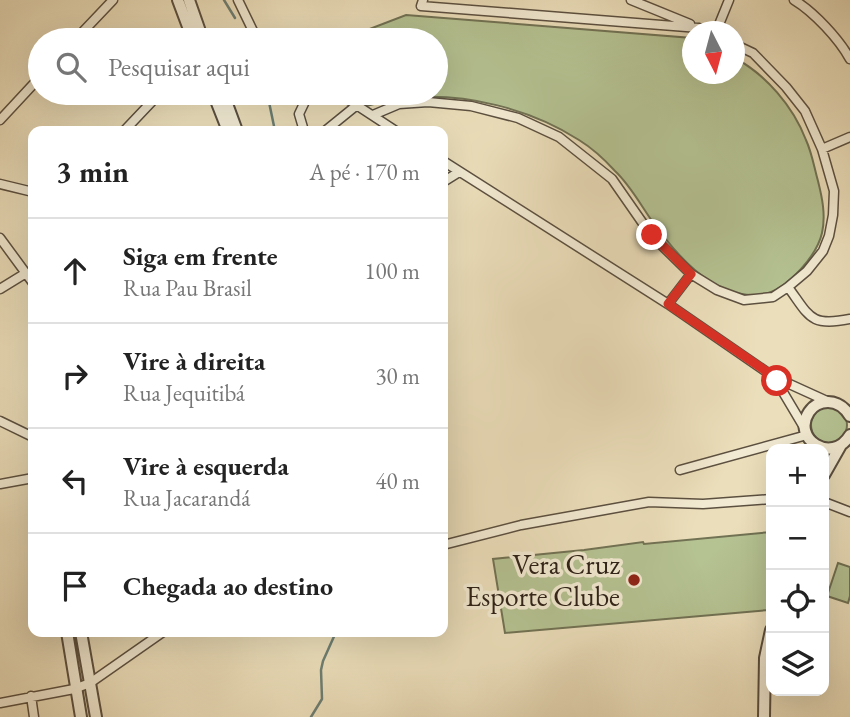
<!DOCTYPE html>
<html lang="pt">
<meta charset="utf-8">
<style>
:root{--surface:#fff;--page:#f2f2f2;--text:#222;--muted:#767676;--line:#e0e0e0}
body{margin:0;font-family:"EB Garamond",serif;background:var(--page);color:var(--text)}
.controls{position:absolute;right:21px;bottom:21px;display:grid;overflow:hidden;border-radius:14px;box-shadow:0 7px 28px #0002}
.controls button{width:63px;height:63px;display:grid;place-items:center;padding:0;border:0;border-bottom:2px solid var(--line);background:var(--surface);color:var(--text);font:35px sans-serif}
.compass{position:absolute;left:682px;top:21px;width:63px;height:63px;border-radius:50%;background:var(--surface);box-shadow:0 7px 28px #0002;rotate:174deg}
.stop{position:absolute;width:21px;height:21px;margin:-16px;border:5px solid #d93025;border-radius:50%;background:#fff}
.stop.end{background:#d93025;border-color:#fff;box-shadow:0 2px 7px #0008}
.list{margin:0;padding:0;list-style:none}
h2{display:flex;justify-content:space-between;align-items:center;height:91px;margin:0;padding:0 28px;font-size:30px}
h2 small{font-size:23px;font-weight:400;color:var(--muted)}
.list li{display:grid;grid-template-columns:46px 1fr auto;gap:21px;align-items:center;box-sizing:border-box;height:105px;padding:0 28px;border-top:2px solid var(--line)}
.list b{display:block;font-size:26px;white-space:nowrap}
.list p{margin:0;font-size:23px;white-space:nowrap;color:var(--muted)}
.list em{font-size:23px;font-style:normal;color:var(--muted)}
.icon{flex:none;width:38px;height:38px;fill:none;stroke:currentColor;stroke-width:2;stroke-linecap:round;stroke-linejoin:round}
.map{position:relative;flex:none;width:850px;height:717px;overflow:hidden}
.search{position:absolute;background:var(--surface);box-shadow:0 7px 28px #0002;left:28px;top:28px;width:420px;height:77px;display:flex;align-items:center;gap:18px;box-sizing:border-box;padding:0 24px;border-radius:38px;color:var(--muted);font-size:26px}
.panel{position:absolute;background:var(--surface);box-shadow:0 7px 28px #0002;left:28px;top:126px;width:420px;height:511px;border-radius:14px}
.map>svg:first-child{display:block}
.green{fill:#b5c292;stroke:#717254;stroke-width:2}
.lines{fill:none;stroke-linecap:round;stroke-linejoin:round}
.stream{stroke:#6d7e72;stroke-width:2.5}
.minor-casing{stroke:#5c5040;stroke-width:11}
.tertiary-casing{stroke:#5c5040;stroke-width:14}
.minor{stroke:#f2ead2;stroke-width:8}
.tertiary{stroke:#f2ead2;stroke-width:10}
.route{stroke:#d93025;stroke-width:9}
.poi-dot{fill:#8f2418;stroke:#f2ead2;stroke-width:2.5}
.labels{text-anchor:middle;stroke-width:7;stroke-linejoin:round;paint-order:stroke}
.poi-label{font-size:28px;fill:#2d2117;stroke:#f2ead2;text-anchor:end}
</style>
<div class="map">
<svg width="850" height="717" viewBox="0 0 850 717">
<rect width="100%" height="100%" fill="#ebdeba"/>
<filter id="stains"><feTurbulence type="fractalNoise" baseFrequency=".00286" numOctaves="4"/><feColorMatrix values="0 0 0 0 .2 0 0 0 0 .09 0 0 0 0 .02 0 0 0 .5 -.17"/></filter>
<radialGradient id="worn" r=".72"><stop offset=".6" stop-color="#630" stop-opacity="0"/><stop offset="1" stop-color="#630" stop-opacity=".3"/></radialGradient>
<path class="green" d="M406,15L692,38V74H734L735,58C766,75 793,106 806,140C812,153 814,167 818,181C822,197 826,215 822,233C819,246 810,259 801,269C789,282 775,294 757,295C710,297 674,252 650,218C639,202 629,184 615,171C605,160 592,148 579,140C531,109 464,92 407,98C393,99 379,103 366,106L360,93H436V40H341Z
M811 425a18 18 0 1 1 36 0a18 18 0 1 1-36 0Z
M771,532V602L769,610L505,633L493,559L584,550L643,542L644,544Z
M838,563L850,567V596L848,603L827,596Z"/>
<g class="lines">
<path class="stream" d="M224,0L235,18
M264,93L269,102L275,131
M311,717L322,699L321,670L323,661L336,632"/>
<g class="minor-casing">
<path id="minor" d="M238,0L253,31L260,40
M423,0L421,6L699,28L709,32
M631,0L690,24
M794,0C814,12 839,39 850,59
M716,32L729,0
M75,40L113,0
M338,93L396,131
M373,115L399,104L428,102L471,106L518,118L559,137L612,179L651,235L691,274L717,290L744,300L773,297L788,287L807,271L823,251L829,236L833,215L834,191L822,149L805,111L786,87L753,53L734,44
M0,120L40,77
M124,131L160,93
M304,131L299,114L309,93
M325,131L357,105
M822,149L850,137
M443,161L668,304L774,377L829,402
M443,182L459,172
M0,184L33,192
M0,238L33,283
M788,287C810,317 810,327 850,319
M0,289L26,273
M668,304L691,274
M774,377L805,429
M0,421L33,437
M680,470L807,435
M0,484L33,478
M824,502L850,512
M443,545L521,525L649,502L703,504L771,499
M31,696L34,717
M0,703L74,689L90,683L163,632"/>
</g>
<g class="tertiary-casing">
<path id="tertiary" d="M178,0L193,40
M189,0L203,40
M213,93L228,131
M223,93L237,131
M850,416C845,408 838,402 828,402C820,402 813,406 809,412C791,439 832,465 850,435
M824,475L841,445
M67,632L81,717
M81,632L96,717
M764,717L765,658L771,630"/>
</g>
<use href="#minor" class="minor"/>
<use href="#tertiary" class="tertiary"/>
</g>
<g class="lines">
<path class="route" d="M652,235L691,274L668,304L766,371L777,381"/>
</g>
<circle class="poi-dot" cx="634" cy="580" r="7"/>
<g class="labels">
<g class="poi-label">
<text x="620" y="574">Vera Cruz<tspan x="620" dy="32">Esporte Clube</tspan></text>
</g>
</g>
<rect width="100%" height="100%" filter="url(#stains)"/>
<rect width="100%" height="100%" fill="url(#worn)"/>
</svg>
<div class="controls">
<button>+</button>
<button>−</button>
<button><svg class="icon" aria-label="locate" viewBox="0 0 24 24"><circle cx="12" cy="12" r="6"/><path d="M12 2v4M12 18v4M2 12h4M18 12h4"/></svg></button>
<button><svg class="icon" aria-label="layers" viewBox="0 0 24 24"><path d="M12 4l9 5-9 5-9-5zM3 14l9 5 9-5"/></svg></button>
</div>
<svg class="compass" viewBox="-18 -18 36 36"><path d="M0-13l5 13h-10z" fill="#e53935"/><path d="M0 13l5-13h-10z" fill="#767676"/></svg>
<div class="stop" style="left:777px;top:381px"></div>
<div class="stop end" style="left:652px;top:235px"></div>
<div class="search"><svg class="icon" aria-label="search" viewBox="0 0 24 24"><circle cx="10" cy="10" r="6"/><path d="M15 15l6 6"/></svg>Pesquisar aqui</div>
<section class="panel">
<h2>3 min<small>A pé · 170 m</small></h2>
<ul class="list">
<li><svg class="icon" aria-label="ahead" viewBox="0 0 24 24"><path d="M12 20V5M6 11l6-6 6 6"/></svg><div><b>Siga em frente</b><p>Rua Pau Brasil</p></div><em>100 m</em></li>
<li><svg class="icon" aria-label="right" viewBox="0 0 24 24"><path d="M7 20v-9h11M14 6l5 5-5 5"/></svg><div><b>Vire à direita</b><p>Rua Jequitibá</p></div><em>30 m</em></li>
<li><svg class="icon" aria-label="left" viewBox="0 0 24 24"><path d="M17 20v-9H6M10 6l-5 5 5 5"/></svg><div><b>Vire à esquerda</b><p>Rua Jacarandá</p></div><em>40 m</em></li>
<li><svg class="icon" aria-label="arrive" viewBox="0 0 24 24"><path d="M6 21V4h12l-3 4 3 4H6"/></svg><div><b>Chegada ao destino</b></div></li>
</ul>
</section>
</div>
